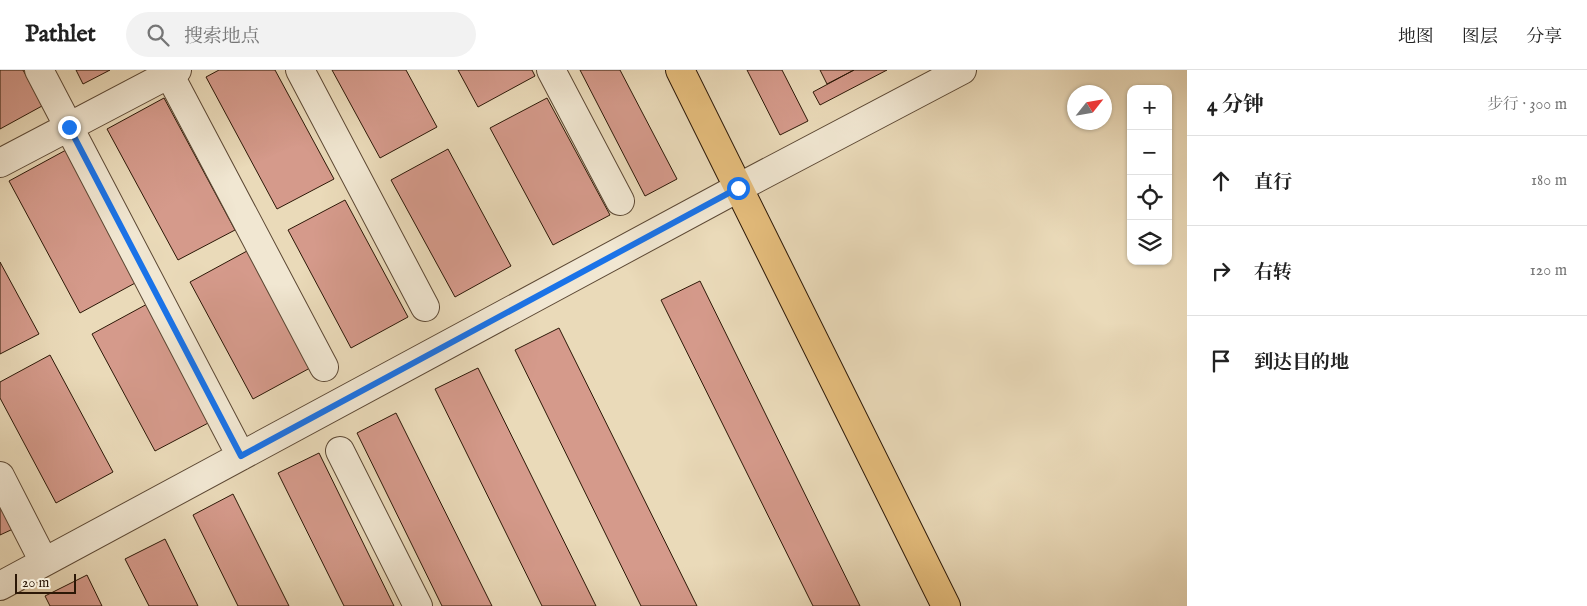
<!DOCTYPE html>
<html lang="zh">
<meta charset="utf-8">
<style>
:root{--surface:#fff;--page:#f2f2f2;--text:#222;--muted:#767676;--line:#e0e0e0}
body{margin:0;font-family:"IM FELL English","Noto Serif SC",serif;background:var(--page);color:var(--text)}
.controls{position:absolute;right:15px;top:15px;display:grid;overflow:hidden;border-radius:10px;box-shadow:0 1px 4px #0004}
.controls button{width:45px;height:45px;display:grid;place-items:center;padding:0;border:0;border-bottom:1px solid var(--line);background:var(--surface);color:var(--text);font:25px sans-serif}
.compass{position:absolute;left:1067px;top:15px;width:45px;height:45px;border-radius:50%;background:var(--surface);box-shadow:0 1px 4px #0004;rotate:59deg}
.scale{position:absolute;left:15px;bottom:12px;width:61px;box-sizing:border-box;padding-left:5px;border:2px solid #2c1807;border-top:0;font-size:14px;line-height:18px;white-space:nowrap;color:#2c1807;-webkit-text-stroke:4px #f1e7d2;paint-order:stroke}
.stop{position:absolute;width:15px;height:15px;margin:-11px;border:4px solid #1a73e8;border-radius:50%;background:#fff}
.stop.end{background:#1a73e8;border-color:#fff;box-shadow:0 1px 5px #0008}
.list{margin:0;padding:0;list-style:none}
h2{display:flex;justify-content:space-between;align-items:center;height:65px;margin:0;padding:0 20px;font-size:21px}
h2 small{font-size:16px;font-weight:400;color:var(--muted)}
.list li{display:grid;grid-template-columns:32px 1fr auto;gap:15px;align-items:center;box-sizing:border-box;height:90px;padding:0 20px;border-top:1px solid var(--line)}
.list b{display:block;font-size:19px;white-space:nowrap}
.list em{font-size:16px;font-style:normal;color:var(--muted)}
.icon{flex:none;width:28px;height:28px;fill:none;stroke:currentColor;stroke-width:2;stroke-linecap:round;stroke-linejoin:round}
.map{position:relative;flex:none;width:1187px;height:536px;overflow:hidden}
header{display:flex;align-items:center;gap:30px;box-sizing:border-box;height:70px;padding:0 25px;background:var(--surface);border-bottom:1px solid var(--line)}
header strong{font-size:24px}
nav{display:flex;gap:28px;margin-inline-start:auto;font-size:18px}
.search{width:350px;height:45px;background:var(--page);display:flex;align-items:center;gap:12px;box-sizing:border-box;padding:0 18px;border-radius:28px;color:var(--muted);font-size:19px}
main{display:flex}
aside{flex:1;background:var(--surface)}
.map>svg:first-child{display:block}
.building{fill:#d59a8b;stroke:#2c1807}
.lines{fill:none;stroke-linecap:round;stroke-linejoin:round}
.minor-casing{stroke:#5c4834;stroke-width:30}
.major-casing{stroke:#2c1807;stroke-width:30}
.minor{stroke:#f1e7d2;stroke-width:28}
.major{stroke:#e5bd7c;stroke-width:28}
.route{stroke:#1a73e8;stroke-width:6}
</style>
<header>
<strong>Pathlet</strong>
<div class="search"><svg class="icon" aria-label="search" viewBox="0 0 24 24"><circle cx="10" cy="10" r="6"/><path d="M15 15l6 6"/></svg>搜索地点</div>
<nav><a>地图</a><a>图层</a><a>分享</a></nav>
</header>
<main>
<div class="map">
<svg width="1187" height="536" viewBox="0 0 1187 536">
<rect width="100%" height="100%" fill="#eadab9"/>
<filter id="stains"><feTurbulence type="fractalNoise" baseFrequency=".004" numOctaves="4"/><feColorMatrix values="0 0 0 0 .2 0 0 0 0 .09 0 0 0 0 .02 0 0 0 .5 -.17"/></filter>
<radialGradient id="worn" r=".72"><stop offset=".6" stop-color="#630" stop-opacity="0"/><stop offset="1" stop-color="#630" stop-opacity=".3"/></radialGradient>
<path class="building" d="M0,0H23L42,36L0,59Z
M76,0H110L83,14Z
M219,0H275L334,109L277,139L206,7Z
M332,0H406L437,57L380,88Z
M458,0H532L535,6L478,37Z
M580,0H620L677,109L645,126Z
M747,0H782L808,51L780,65Z
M820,0H854L827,14Z
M854,0H887L820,35L813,22Z
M164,28L235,160L178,190L107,59Z
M547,28L610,145L553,175L490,58Z
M448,79L511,196L455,227L391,110Z
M66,80L137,212L80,243L9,111Z
M345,130L408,247L351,278L288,160Z
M247,181L310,298L253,329L190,212Z
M0,192L39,264L0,284Z
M700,211L860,536H813L661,230Z
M149,233L212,351L155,381L92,264Z
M559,258L697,536H641L515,280Z
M50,285L113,402L56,433L0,328V312Z
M478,298L596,536H542L435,319Z
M396,343L492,536H442L357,363Z
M319,383L394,536H344L278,403Z
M233,424L289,536H238L193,445Z
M0,435L13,459L0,465Z
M165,469L198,536H149L125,489Z
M87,505L102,536H50L45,526Z"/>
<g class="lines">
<g class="minor-casing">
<path id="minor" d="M39,0L241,386
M167,0L324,297
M300,0L425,237
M551,0L620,131
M0,93L177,0
M340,381L418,536
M0,406L44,492
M0,516L738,118L962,0"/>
</g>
<g class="major-casing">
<path id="major" d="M680,0L946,536"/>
</g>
<use href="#minor" class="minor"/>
<use href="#major" class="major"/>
</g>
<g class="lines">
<path class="route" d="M69,57L241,386L738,118"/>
</g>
<rect width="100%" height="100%" filter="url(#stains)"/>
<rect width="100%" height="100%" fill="url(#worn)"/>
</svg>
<div class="controls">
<button>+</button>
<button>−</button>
<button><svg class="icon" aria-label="locate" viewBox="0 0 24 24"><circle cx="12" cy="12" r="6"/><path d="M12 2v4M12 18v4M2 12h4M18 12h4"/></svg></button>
<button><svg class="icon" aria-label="layers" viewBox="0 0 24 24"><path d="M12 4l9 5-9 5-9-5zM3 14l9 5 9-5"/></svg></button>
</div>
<svg class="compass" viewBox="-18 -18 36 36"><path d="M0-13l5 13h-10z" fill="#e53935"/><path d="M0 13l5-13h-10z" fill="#767676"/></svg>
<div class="scale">20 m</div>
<div class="stop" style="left:738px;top:118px"></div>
<div class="stop end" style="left:69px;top:57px"></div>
</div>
<aside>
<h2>4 分钟<small>步行 · 300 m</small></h2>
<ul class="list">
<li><svg class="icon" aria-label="ahead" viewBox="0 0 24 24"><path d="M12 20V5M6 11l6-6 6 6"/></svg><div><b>直行</b></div><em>180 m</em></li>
<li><svg class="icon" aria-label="right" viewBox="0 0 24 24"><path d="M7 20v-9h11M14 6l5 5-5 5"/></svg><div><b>右转</b></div><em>120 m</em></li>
<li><svg class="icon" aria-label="arrive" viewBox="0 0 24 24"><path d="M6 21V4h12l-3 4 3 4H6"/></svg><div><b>到达目的地</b></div></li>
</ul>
</aside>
</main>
